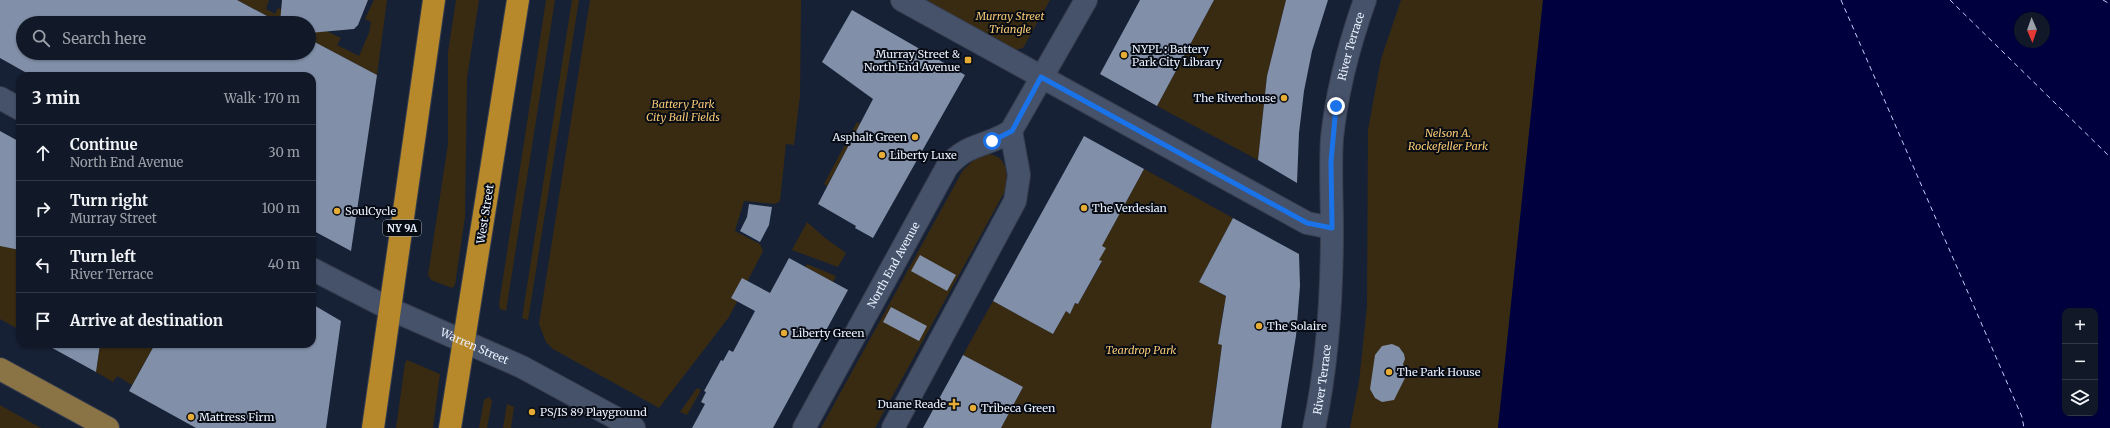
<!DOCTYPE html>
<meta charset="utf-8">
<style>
:root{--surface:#111928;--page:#1a2230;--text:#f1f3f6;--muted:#9ca0a8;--line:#303845}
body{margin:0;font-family:Merriweather,serif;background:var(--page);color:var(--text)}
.controls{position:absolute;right:12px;bottom:12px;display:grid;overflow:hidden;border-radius:8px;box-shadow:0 1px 3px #0004}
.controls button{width:36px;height:36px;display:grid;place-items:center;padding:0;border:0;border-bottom:1px solid var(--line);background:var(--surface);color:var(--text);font:20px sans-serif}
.compass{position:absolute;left:2014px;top:12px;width:36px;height:36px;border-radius:50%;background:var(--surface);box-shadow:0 1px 3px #0004;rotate:178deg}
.stop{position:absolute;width:12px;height:12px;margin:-9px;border:3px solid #1a73e8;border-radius:50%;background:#fff}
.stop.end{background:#1a73e8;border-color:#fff;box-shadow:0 1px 4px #0008}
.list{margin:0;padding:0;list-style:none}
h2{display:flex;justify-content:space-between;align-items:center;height:52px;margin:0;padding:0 16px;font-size:17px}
h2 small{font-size:13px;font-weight:400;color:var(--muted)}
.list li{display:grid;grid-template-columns:26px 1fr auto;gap:12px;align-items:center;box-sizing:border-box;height:56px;padding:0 16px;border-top:1px solid var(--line)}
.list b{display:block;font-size:15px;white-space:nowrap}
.list p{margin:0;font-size:13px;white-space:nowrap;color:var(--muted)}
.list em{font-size:13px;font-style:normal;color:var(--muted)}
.icon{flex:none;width:22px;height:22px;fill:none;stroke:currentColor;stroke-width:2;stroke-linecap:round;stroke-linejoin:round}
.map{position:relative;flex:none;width:2110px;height:428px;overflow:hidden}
.search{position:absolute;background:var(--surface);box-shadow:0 1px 3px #0004;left:16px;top:16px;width:300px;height:44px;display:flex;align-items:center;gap:10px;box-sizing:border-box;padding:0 14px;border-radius:22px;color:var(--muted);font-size:15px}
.panel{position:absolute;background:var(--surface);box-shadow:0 1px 3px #0004;left:16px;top:72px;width:300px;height:276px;border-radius:12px}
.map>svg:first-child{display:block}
.green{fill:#392b12}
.water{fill:#00003e;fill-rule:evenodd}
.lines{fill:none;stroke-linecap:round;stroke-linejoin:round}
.ferry{stroke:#bdd2f8;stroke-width:1;stroke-dasharray:5 4;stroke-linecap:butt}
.building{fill:#818fa8}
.minor-casing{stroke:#363d4e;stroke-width:24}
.major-casing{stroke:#363d4e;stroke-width:24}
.highway-casing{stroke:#363d4e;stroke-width:24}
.minor{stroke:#46526a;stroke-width:22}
.major{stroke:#8a7344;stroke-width:22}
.highway{stroke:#b7892a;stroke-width:22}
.route{stroke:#1a73e8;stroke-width:5}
.poi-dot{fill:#e6ad36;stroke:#070b14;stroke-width:1.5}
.labels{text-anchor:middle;stroke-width:4;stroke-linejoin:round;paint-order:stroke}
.shield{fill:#070b14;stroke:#a5acb8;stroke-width:1}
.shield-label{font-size:10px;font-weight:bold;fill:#e9f1ff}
.park-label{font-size:11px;font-style:italic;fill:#f7c872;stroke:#070b14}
.street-label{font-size:11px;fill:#e9f1ff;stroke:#070b14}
.poi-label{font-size:11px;fill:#e9f1ff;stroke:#070b14;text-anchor:start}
</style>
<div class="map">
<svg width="2110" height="428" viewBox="0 0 2110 428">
<rect width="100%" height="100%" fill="#172135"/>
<path class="green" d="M237,0H269L266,9L275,14L278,8L341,38L337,45L359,56L369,33L371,22L365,19L374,0H387L377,75L309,39V23H280Z
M456,0H479L467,78L465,217L455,285L452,288L431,280L428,275L448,144V52Z
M546,0H555L506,311L500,309L499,304Z
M572,0H579L528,320L522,318Z
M590,0H801L800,96L794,145L786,144L780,201L775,204L744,201L735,231L760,244L763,251L729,317L659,408L553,349L546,342L539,324Z
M924,0H1050L1023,48L1015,50Z
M1214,0H1286L1267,76L1258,160L1157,106Z
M1401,0H1543L1498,428H1350L1359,382L1367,306L1368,130L1381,59Z
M857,122L860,124L827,186L824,184Z
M986,154C1008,155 1008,173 1005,191L875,428H821L963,170L974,160Z
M1144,169L1233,218L1199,282L1229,298L1228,305H1224L1218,344L1222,345L1211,424L1218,428H1001L1023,387L963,355L993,301L1053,334L1066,311L1070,313L1075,303L1078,304L1102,262L1099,260L1102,246Z
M807,222L825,238L846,253L838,267L792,250Z
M0,246L20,249V330L0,319Z
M807,264L836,276L833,282L805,267Z
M100,344H155L132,385L117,376L113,382L96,372Z
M407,360L440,374L433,428H396L405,363Z
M697,388L701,390L687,415L680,412Z
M489,397L492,401L487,428H479L484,400Z
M507,404L514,407L511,428H503Z
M0,405L39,427L42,428H0Z"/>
<path class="water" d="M1543,0H2110V428H1498ZM2020,18H2044V42H2020ZM2065,311H2095V413H2065Z"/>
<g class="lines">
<path class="ferry" d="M1841,0L2022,417L2024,428
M1950,0L2110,157
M2103,0L2110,4"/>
</g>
<path class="building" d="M0,0H237L280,23L282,0H368L358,25L354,29L309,33V23H23V53H309V39L377,75L351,251L312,230V76H32L0,58Z
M1140,0H1214L1157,106L1100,74Z
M1286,0H1328L1312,51L1304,91L1299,133L1297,183L1258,160L1267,76Z
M852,10L965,75L873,238L855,228L856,226L818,204L873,99L822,62Z
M0,131L20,142V250L0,246Z
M1084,136L1144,169L1102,246L1106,248L1099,260L1102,261L1078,304L1075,303L1070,314L1066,311L1053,334L993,301Z
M749,204L772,207L769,225L760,242L740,231L747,217Z
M1233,218L1299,254L1300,286L1296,336L1281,428H1211L1222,345L1218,344L1226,296L1199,282Z
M920,255L956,275L947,291L911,271Z
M789,258L848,290L773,428H692L705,404L701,402L706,392L704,391L721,360L723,361L729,350L733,352L755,311L731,298L742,278L770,293Z
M312,304L341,321L326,428H196L129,391L155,344H312Z
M891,307L927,326L919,341L883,322Z
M45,344H100L96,372Z
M1392,344L1399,347L1404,354L1405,359L1403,364L1406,376L1394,400L1382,402L1375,398L1370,389L1375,355L1382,346Z
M963,355L1023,387L1001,428H923Z"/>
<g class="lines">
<g class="minor-casing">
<g id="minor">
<path d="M902,0L1307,223L1332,228"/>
<path d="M0,98L20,109"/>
<path id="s1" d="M312,269L390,309L522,367L634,428"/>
<path id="s2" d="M804,428L947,167C968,142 987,147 1011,131L1086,0"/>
<path d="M893,428L1015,201L1019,175L1011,131"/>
<path id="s3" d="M1314,428C1328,362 1332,297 1332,229C1332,199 1330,169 1332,138C1337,90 1349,45 1365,0"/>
</g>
</g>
<g class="major-casing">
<path id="major" d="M0,369L108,428"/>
</g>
<g class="highway-casing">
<path id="highway" d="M373,428L434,0
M450,428L518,0"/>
</g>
<use href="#minor" class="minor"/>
<use href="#major" class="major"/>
<use href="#highway" class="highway"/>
</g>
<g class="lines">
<path class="route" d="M992,141L1012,131L1041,77L1307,223L1332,228L1331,162L1336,106"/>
</g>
<g class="poi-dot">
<circle cx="1124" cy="55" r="4"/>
<rect x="964" y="56" width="8" height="8" rx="2"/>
<circle cx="1284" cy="98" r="4"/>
<circle cx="915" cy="137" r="4"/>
<circle cx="882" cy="155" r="4"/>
<circle cx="1084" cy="208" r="4"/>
<circle cx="337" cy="211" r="4"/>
<circle cx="1259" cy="326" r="4"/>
<circle cx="784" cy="333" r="4"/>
<circle cx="1389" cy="372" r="4"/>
<path d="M952 398h4v4h4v4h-4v4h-4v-4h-4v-4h4z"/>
<circle cx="973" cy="408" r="4"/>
<circle cx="532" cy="412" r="4"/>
<circle cx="191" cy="417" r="4"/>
</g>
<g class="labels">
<rect class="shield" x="383" y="220" width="38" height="16" rx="3"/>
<g class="shield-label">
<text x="402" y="232">NY 9A</text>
</g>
<g class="park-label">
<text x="1010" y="20">Murray Street<tspan x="1010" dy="13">Triangle</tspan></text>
<text x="683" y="108">Battery Park<tspan x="683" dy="13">City Ball Fields</tspan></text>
<text x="1448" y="137">Nelson A.<tspan x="1448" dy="13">Rockefeller Park</tspan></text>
<text x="1141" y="354">Teardrop Park</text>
</g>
<g class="street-label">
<text dy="4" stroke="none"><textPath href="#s3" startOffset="385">River Terrace</textPath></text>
<text transform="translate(485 214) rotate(-81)" y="4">West Street</text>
<text dy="4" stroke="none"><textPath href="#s2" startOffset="186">North End Avenue</textPath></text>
<text dy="4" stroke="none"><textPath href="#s1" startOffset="180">Warren Street</textPath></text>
<text dy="4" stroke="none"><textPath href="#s3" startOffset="49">River Terrace</textPath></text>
</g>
<g class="poi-label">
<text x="1132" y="53">NYPL : Battery<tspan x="1132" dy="13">Park City Library</tspan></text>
<text x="960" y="58" text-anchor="end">Murray Street &amp;<tspan x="960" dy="13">North End Avenue</tspan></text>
<text x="1276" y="102" text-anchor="end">The Riverhouse</text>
<text x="907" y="141" text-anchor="end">Asphalt Green</text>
<text x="890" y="159">Liberty Luxe</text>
<text x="1092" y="212">The Verdesian</text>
<text x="345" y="215">SoulCycle</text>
<text x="1267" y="330">The Solaire</text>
<text x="792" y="337">Liberty Green</text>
<text x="1397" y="376">The Park House</text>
<text x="946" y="408" text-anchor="end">Duane Reade</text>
<text x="981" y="412">Tribeca Green</text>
<text x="540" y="416">PS/IS 89 Playground</text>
<text x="199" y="421">Mattress Firm</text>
</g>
</g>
</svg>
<div class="controls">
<button>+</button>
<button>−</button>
<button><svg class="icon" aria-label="layers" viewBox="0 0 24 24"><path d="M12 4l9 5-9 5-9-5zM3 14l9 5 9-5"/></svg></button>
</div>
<svg class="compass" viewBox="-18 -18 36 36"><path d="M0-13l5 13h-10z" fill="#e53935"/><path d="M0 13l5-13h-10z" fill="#9ca0a8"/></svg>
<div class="stop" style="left:992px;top:141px"></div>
<div class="stop end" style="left:1336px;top:106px"></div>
<div class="search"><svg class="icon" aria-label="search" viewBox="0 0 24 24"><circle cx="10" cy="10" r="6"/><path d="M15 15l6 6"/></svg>Search here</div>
<section class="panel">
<h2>3 min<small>Walk · 170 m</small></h2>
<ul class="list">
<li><svg class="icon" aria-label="ahead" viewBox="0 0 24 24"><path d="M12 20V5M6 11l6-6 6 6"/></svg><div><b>Continue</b><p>North End Avenue</p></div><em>30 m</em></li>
<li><svg class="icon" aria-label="right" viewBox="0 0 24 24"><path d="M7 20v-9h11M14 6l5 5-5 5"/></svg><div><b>Turn right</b><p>Murray Street</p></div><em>100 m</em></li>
<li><svg class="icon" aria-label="left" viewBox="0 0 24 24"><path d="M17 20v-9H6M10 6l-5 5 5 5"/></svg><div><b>Turn left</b><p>River Terrace</p></div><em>40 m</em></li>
<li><svg class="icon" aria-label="arrive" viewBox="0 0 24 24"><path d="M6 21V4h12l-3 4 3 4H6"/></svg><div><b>Arrive at destination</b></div></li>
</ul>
</section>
</div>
